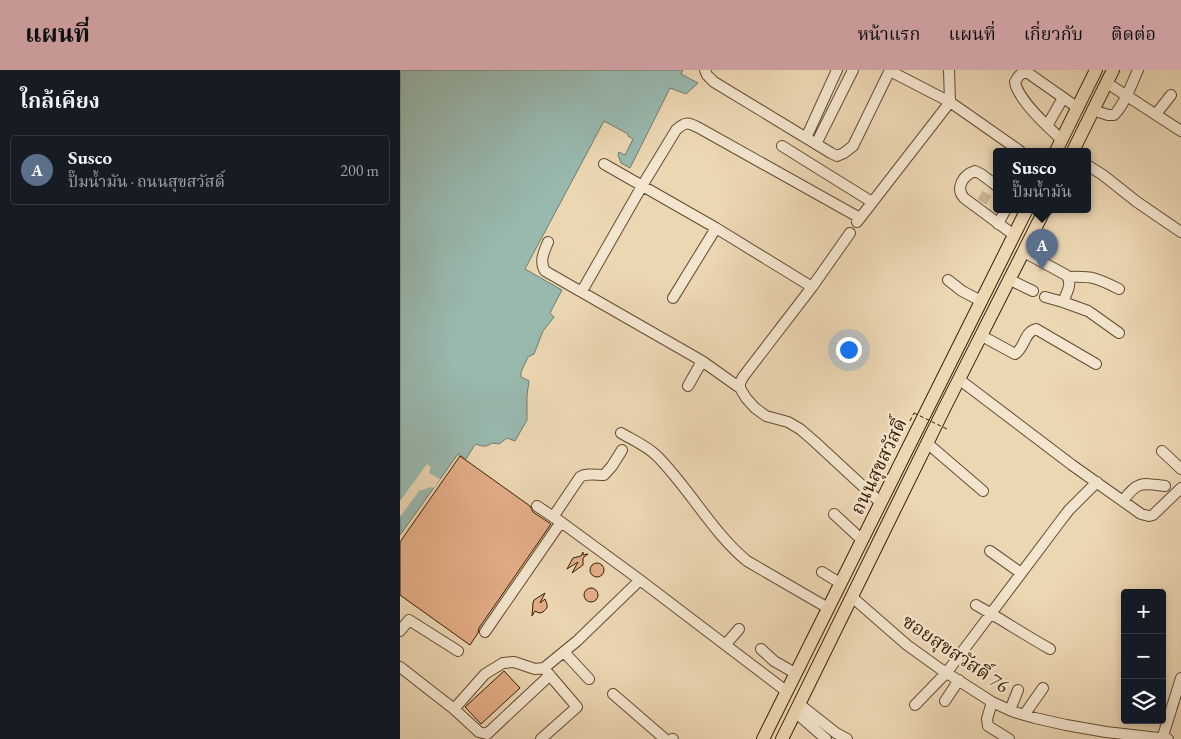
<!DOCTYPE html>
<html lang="th">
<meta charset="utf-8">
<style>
:root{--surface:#171b24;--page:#20242c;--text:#f1f3f6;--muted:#9ea1a6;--line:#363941;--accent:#c59692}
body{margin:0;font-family:"EB Garamond","Noto Serif Thai",serif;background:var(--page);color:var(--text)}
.controls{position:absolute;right:15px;bottom:15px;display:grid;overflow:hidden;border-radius:5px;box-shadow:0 2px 8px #0003}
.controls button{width:45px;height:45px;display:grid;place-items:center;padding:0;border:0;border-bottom:1px solid var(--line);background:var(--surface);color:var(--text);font:25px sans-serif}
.you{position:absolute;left:448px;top:279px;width:18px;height:18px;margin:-12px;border:4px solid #fff;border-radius:50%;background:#1a73e8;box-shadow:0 0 0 8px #1a73e833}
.badge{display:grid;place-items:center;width:32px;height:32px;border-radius:50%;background:var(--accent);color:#fff;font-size:16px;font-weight:700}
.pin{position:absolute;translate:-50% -41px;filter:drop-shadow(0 1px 2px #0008)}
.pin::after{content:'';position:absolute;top:26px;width:18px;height:15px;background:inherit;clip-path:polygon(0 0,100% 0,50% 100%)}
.popup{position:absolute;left:593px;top:78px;width:98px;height:65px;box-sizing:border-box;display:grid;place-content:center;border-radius:5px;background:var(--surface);filter:drop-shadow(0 1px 4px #0005);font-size:16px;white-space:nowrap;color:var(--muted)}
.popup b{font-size:19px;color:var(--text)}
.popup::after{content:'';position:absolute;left:50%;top:100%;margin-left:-10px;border:10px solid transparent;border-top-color:var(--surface)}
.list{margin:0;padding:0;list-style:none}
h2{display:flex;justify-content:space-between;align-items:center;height:65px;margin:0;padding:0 20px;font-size:21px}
h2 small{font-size:16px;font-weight:400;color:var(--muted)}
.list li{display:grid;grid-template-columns:32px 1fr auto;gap:15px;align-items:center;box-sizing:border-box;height:70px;margin:0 10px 10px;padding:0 10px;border:1px solid var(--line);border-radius:5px}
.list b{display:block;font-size:19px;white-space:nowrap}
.list p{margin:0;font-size:16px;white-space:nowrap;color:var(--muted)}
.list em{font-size:16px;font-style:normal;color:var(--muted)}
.icon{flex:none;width:28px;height:28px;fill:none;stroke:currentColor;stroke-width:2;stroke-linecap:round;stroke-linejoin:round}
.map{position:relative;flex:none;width:781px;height:669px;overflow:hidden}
header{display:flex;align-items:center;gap:30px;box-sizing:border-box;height:70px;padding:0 25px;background:var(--accent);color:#111}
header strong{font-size:24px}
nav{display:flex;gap:28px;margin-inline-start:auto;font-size:18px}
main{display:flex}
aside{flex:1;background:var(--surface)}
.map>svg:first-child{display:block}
.water{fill:#99b9af;stroke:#727b6b}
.pier{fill:#ecd7b3}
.building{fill:#e3ad87;stroke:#371d05}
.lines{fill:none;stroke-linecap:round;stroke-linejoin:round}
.minor-tunnel{stroke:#c8b290;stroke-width:10;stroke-dasharray:10 5;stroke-linecap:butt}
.minor-casing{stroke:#644c30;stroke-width:12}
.major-casing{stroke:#371d05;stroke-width:14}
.path{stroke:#371d05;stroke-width:1;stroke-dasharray:4 2.5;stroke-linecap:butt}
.minor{stroke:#f3e5ce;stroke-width:10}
.major{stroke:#ecd7b3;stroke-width:12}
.path-bridge{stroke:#371d05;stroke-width:1;stroke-dasharray:4 2.5;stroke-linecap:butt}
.labels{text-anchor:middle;stroke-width:4.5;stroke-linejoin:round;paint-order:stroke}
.street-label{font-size:19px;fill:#371d05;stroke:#f3e5ce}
</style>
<header>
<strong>แผนที่</strong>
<nav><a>หน้าแรก</a><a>แผนที่</a><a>เกี่ยวกับ</a><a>ติดต่อ</a></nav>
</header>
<main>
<aside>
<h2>ใกล้เคียง<small></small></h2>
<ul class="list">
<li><span class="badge" style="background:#5c6f8a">A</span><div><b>Susco</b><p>ปั๊มน้ำมัน · ถนนสุขสวัสดิ์</p></div><em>200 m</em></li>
</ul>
</aside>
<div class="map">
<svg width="781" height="669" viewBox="0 0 781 669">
<rect width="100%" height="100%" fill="#ecd7b3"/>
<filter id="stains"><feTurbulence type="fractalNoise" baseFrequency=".004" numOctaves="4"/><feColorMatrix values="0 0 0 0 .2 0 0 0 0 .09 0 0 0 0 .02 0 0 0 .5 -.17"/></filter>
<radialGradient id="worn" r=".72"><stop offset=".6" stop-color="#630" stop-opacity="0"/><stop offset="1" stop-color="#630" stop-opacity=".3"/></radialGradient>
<path class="water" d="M0,0H283L281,4L298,13L286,24L270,18L230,98L221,93L218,85L219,82L225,85L233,69L228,66V64L204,51L125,199L162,220L150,243L154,247L143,261L134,284L128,287L121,302V307L129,311L127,325V350L115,371L107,368L99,374L92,373C86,377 83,377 76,374L74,376L66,389L58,384L0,465Z"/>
<path class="pier" d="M27,394L31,397L29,403L40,409L34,418L31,417L19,421L0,447V431Z"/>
<path class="building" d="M60,386L130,436L133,442L151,454L79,558L78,563L70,575L0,525V472Z
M183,482V485L188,484L183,488V495L172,503L178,492L167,499L173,488L181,486Z
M190 500a7 7 0 1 1 14 0a7 7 0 1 1-14 0Z
M184 525a7 7 0 1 1 14 0a7 7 0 1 1-14 0Z
M145,523L140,533L145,529L147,534V538L143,542L139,543L135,541L132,546L133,533L134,530Z
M104,601L120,618L81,654L65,637Z"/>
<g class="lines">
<path class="minor-tunnel" d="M582,132L587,123"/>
<g class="minor-casing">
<path id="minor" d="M305,0L307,5L314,12L431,83L437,86L444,83L453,76L490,0
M549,0L550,32L620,81
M707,13L781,61
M693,40L708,45H714C725,34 731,15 738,0
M756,44L771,25
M647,56L663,28
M406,68L437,0
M662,70C648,57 618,30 615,12L618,7L622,3H628L678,38
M416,74L453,0
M382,76L472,132
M204,94L316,158L412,217
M687,95L703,105L737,132L781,162
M597,116L581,104L575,101C563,105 555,118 564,128L614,165
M457,152L550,32L490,1
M598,154L606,139
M450,163L412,217L343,307L340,313V318L346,328L355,338L366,346L388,352L400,359L415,372L481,433
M148,172C144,182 139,191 145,201L302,291L340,318
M624,182L666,205C673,213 667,222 663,232L645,227
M668,207C693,206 697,208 719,219
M548,210L562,221L581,231
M610,210L633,221
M182,221L242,116L276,60C287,50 289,53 301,59L460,148
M273,228L316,158
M663,232L688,241
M691,243L719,263
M582,266L615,284C625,278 624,262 636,259L696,294
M560,310L672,395L741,444L749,446L753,445L781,418
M288,316L302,291
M221,363C233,370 247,376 257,386C289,418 312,462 347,491L428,538
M527,373L583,421
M762,381L781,399
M723,431C737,411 742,413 765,416
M137,436L161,452L240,510L386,621
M434,444L462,470
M153,447L180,407C186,403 196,405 204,405L212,396L222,380
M590,481L621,503
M422,502L440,513
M452,527L507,575L539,598L592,632L614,642L635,648L666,655L706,662L768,669
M576,535C601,549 625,565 650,579
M0,561L9,550L58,581
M85,562L161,452
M326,574L339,559
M361,579L374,591L395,603
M164,582L189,609
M0,597L54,639L85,604L103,593L114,592L135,599L144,598L177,571L240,510
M213,624L265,669
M545,631L559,610
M592,632L587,649L588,656L609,669
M399,634L436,663L447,669
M515,635L547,602L659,453L669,440L697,412
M54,639L79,662L87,664L150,605
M610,640L618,620
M395,642L426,669
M624,645L643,618
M141,669L177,637L147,602
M272,669H273
M762,669L781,608"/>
</g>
<g class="major-casing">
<path id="major" d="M656,81L696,0
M673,81L713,0
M363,669L627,139
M382,669L543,341L645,139"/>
</g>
<path class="path" d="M510,351L514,343"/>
<use href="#minor" class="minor"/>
<use href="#major" class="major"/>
<path class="path-bridge" d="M514,343L547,359"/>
</g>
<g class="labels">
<g class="street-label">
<text transform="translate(478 396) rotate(-64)" y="7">ถนนสุขสวัสดิ์</text>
<text transform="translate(556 583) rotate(34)" y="7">ซอยสุขสวัสดิ์ 76</text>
</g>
</g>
<rect width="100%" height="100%" filter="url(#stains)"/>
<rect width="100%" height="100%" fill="url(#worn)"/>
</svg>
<div class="controls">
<button>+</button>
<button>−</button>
<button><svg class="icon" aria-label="layers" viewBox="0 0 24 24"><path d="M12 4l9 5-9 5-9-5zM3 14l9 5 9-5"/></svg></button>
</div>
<div class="you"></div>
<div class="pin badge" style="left:642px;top:200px;background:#5c6f8a">A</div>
<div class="popup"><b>Susco</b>ปั๊มน้ำมัน</div>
</div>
</main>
